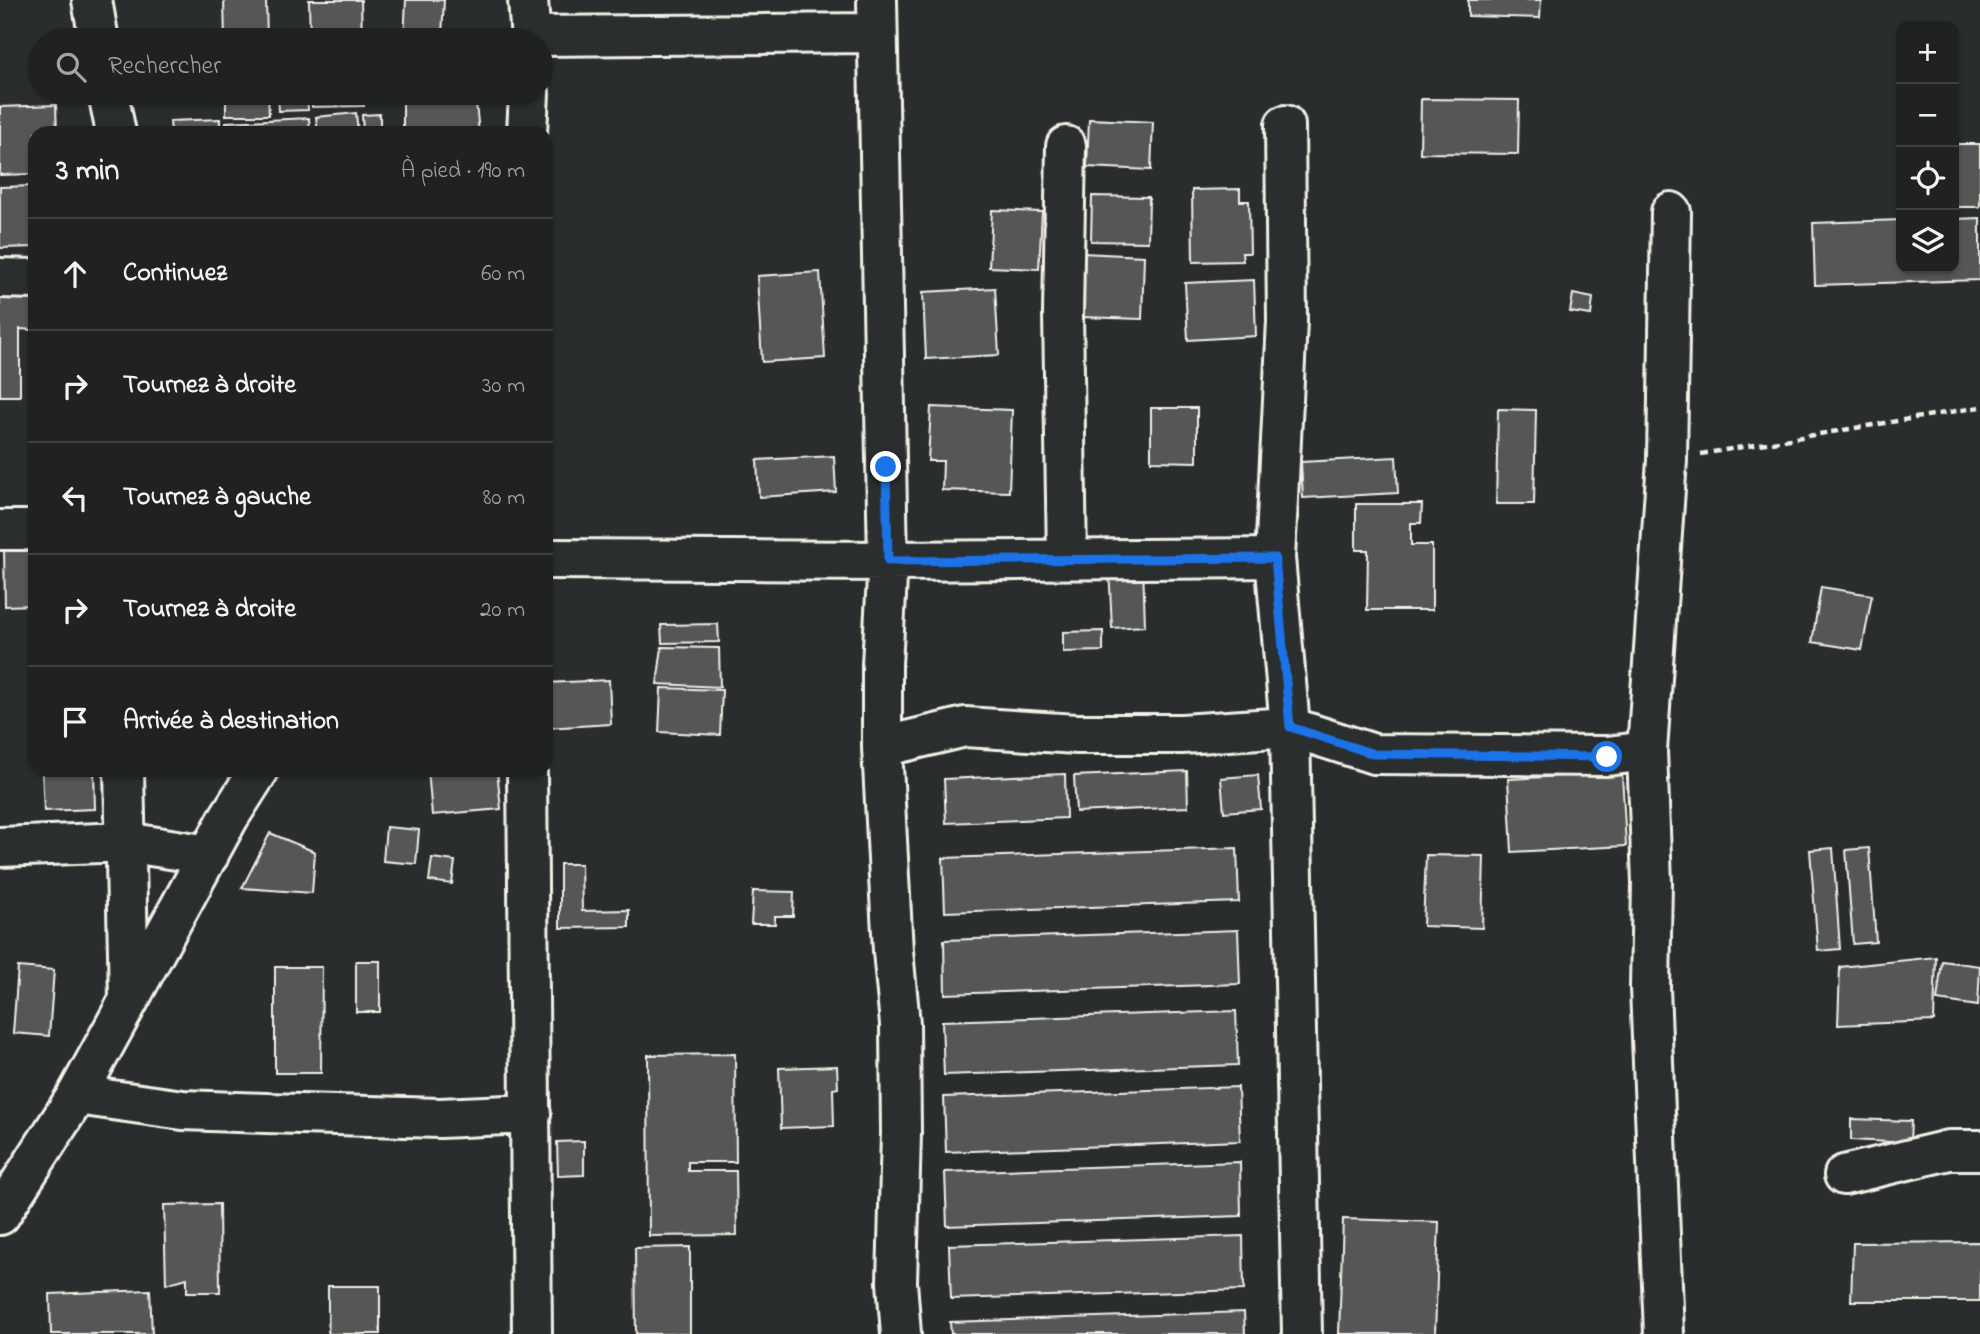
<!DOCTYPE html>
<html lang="fr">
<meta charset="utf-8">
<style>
:root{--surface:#202222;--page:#2d2f2f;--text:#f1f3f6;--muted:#a2a4a5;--line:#3d3f40}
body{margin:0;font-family:"Indie Flower",sans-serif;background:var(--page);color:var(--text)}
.controls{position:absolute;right:21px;top:21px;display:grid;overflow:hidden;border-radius:14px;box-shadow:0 2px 5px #0004}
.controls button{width:63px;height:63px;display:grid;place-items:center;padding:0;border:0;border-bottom:2px solid var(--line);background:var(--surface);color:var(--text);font:35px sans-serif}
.stop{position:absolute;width:21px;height:21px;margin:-16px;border:5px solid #1a73e8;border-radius:50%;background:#fff}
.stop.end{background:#1a73e8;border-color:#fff;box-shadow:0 2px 7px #0008}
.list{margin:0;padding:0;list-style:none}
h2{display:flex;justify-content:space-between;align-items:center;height:91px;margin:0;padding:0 28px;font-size:30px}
h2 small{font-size:23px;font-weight:400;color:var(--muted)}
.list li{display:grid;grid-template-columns:46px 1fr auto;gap:21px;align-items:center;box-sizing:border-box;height:112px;padding:0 28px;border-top:2px solid var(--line)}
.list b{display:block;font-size:26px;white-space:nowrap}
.list em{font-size:23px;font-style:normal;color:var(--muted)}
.icon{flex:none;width:38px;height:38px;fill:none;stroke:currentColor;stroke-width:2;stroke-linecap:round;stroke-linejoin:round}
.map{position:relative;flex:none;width:1980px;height:1334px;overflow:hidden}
.search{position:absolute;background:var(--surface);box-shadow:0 2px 5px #0004;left:28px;top:28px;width:525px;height:77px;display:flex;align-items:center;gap:18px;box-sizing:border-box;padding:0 24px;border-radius:38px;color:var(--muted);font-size:26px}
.panel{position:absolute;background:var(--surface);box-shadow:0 2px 5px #0004;left:28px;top:126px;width:525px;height:651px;border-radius:21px}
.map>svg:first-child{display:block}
.building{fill:#555756;stroke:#f4f1e8;stroke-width:2}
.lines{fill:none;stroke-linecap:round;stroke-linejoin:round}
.minor-casing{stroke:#f4f1e8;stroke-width:44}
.path{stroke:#f4f1e8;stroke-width:4.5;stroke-dasharray:7 5;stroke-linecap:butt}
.minor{stroke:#2a2d2e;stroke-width:38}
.route{stroke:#1a73e8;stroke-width:9}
</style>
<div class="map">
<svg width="1980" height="1334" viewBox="0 0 1980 1334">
<rect width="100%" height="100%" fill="#2a2d2e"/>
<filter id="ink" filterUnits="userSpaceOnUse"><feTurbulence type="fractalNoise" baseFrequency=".0143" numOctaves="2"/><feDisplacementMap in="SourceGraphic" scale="14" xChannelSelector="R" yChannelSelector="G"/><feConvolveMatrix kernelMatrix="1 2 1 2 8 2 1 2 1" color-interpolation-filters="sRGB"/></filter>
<g filter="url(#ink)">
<path class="building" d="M224,0H266L267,40H225Z
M309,0H361L362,40H310Z
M406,0H444L442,35L471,37L470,40H404Z
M1468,0H1541L1540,18L1468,16Z
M226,93H268L269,115H226Z
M278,93H307L308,110L279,111Z
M312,93H363L364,106L312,107Z
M403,93H475L479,133H403Z
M1421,99L1519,100L1518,154L1420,153Z
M56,105L57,133H35V174L0,175V107Z
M356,113L358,133H318L316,117Z
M380,114V133H363L362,115Z
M309,118L310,133H226V122Z
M220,119V133H171L170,121Z
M1089,119L1153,122L1151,170L1087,167Z
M1954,144H1980V207H1954Z
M35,186V247L0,248V187Z
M1240,189V201H1249L1250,253H1242L1243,261L1193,262L1192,190Z
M1092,196L1149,197L1148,242L1091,241Z
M992,210L1042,212L1039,269L989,267Z
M1980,218V280L1815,285L1813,223L1901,220V268H1954V219Z
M1082,253L1144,256L1142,319L1080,317Z
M820,272L825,358L762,362L757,276Z
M1254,280L1256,336L1188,340L1185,283Z
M995,288L999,355L926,359L923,292Z
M0,294L35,295V330L20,329V396H0Z
M1573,294L1593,298L1591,315L1570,312Z
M931,407L1012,410L1009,492L942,490L943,461H928Z
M1151,408H1197V462L1151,461Z
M1498,409L1536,410L1534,504H1496Z
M834,456L836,492L759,497L757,460Z
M1396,457L1398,493L1303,498L1301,462Z
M1356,504H1422L1421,523H1411V545H1432V610H1367L1368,550H1356Z
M35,546V605L5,606L4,547Z
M1143,565L1145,626L1112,628L1109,567Z
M1821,587L1872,595L1862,650L1812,642Z
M718,624L719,642L662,643L661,625Z
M1103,631V651L1063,652V632Z
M662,647L719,648L720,687L657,684Z
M609,680L611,724L546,728V683Z
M661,688L722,690L720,735L659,732Z
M42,770H94L95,809L44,811Z
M428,770H497L501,809L432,815Z
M1187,771L1188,807L1076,812L1074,776Z
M1622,773L1626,846L1512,852L1508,779Z
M1065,774L1066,818L946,823L944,779Z
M1258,775L1261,809L1224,812L1221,778Z
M386,827L419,830L416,864L383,861Z
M270,833L315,852L312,893L242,888Z
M1237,848L1239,902L945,912L943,858Z
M1833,848L1840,949L1818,951L1810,850Z
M1869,848L1876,942L1853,944L1846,850Z
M1426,855L1484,856L1482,928L1423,926Z
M432,858L455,861L452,884L429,881Z
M560,864H581L582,911L629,910V927L560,928Z
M753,891L794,892L793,916H775V924H751Z
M1238,930L1240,984L945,994L944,940Z
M1936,957L1934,1021L1838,1025L1840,967Z
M356,961H380V1012H356Z
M1942,961L1980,966L1978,1006L1937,1000Z
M18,967L54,970L49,1036L13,1033Z
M275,967H322L321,1073H275Z
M1236,1011L1238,1065L944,1075L942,1021Z
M735,1054L736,1162H688V1171H736L737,1235L649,1236L648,1055Z
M837,1066L838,1088L833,1089L834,1126L781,1128L779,1068Z
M1238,1087L1240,1141L946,1152L944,1097Z
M1851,1119L1911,1121L1910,1143L1851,1140Z
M584,1141V1175L558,1176L557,1142Z
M1240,1162L1241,1216L947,1226L945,1172Z
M219,1204L220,1292H187V1278L166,1284L164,1205Z
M1343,1219L1439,1222L1435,1334H1339Z
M1243,1236L1244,1290L951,1299L949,1245Z
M1980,1242V1301H1851L1853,1243Z
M690,1247V1334H636L635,1248Z
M328,1286H380V1334H328Z
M150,1290L152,1334H51L50,1294Z
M1244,1312L1245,1334H951L950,1322Z"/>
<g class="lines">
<g class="minor-casing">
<path id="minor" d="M92,0L99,40
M528,0L531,40
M877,0L888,561L882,664V747L893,951L900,1024L901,1133L897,1282L901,1334
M532,36L877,33
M108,93L116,133
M1285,125L1287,321L1275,558L1290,727L1302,1334
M527,133L529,93
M1066,146L1063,314L1067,559
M0,278L35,279
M0,530H35
M546,559L888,561L1275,558
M882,747L965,727L1077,734H1182L1290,727L1374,754L1607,756L1647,751
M124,770L129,999
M527,770L532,1334
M0,847L125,842L209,855
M77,1095L183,1110L266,1113L440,1118L531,1114
M1844,1175L1949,1150H1980
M0,1215L77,1095L229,817L259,770
M1664,1334L1650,988L1652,883L1647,751L1667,460L1671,212"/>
</g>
<path class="path" d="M1701,454L1980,407"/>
<use href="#minor" class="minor"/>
</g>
</g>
<g class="lines" filter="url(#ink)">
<path class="route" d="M886,467L888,561L1275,558L1290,727L1374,754L1607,757"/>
</g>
</svg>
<div class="controls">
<button>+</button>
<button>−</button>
<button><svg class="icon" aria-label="locate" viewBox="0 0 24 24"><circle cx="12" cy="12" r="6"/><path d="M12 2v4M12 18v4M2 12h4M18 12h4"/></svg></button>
<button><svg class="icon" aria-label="layers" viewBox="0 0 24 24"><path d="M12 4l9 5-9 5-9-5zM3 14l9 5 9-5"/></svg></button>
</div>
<div class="stop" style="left:1607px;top:757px"></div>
<div class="stop end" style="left:886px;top:467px"></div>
<div class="search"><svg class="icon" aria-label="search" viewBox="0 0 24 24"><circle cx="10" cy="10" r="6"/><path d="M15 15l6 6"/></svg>Rechercher</div>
<section class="panel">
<h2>3 min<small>À pied · 190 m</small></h2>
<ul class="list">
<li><svg class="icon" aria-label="ahead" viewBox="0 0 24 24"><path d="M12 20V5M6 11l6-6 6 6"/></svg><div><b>Continuez</b></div><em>60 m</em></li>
<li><svg class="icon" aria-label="right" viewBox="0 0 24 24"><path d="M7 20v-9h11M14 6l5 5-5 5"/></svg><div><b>Tournez à droite</b></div><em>30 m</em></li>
<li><svg class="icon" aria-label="left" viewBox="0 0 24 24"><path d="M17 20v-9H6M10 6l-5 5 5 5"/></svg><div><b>Tournez à gauche</b></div><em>80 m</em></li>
<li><svg class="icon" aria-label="right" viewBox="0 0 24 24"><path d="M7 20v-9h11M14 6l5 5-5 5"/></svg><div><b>Tournez à droite</b></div><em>20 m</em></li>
<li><svg class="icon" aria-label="arrive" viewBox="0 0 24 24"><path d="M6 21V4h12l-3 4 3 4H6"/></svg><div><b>Arrivée à destination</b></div></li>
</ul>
</section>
</div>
